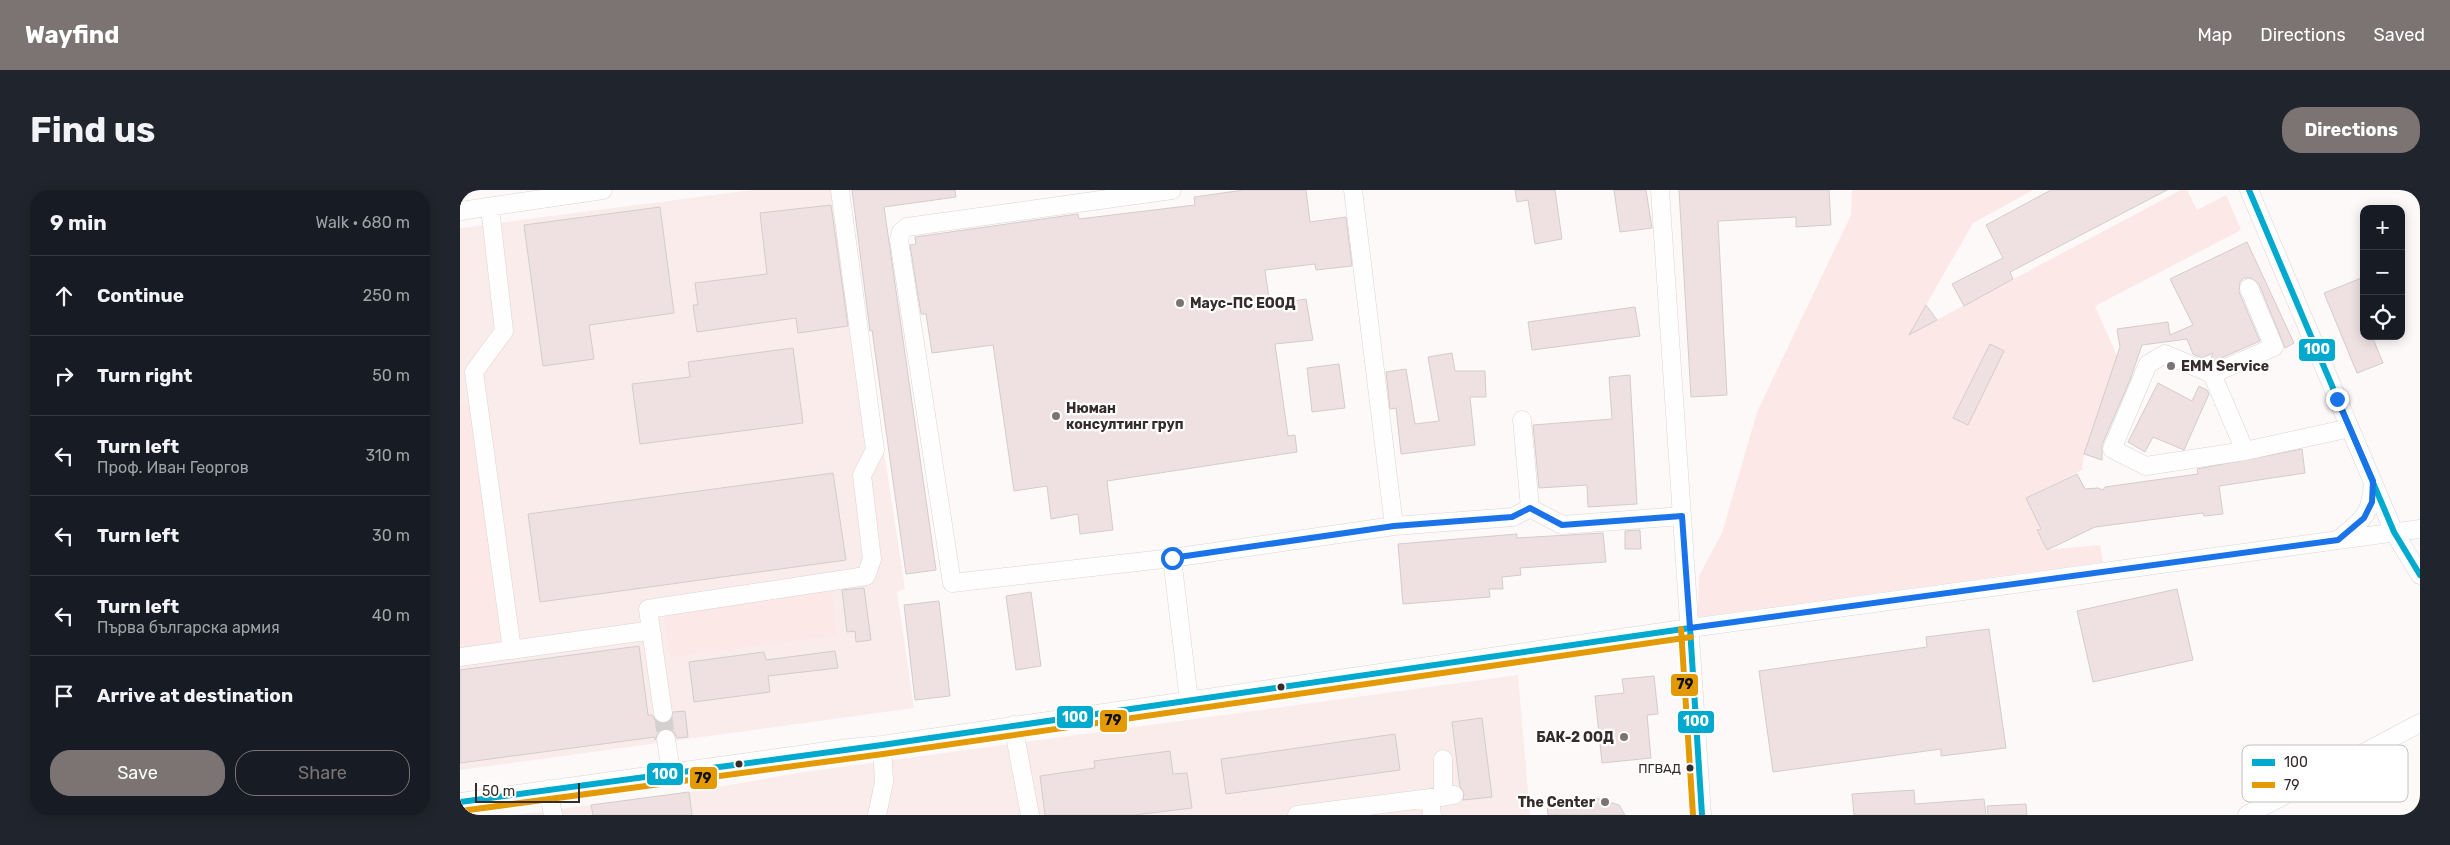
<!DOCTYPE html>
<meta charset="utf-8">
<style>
:root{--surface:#171b24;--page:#20242c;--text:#f1f3f6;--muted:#9ea1a6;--line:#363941;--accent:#7b7473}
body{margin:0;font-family:Rubik,sans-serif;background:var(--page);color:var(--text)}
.controls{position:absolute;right:15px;top:15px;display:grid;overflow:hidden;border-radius:10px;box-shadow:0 2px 12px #0003}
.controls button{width:45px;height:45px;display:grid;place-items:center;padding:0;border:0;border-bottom:1px solid var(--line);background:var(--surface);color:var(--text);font:25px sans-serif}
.scale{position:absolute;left:15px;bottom:12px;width:105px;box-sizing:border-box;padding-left:5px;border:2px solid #352c2b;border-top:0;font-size:14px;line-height:18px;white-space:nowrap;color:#352c2b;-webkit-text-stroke:4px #fff;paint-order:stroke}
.stop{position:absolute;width:15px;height:15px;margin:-11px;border:4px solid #1a73e8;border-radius:50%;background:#fff}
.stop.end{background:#1a73e8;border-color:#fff;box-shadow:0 1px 5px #0008}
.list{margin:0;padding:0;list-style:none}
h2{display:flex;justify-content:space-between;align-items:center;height:65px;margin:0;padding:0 20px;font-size:21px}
h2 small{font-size:16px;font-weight:400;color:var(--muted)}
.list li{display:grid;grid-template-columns:32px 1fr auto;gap:15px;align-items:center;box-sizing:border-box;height:80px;padding:0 20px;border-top:1px solid var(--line)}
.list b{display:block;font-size:19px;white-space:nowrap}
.list p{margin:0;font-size:16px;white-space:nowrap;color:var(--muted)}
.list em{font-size:16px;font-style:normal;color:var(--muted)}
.actions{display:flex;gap:10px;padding:15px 20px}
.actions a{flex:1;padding:11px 0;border:1px solid var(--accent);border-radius:20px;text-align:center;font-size:18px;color:var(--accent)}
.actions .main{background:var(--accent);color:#fff}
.icon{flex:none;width:28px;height:28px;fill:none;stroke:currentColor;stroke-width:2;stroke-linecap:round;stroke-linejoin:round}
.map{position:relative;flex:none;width:1960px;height:625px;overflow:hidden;border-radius:20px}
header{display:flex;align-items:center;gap:30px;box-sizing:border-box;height:70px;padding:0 25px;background:var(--accent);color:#fff}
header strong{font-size:24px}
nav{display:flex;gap:28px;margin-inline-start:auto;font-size:18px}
.intro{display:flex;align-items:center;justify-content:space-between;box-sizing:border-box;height:120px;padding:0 30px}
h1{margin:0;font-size:35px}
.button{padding:12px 22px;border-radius:20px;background:var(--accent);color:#fff;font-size:18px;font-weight:700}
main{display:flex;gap:30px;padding:0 30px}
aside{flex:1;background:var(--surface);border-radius:20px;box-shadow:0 2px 12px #0003}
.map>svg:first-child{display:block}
.built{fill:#f9eceb}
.green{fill:#fbe8e7}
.building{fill:#efe1e1;stroke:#d3cccc}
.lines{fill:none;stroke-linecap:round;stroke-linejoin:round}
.minor-tunnel{stroke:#d5d0d0;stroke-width:18;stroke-dasharray:18 9;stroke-linecap:butt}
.minor-casing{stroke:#dbd4d3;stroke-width:19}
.minor{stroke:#fffefe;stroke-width:18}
.bus-1-casing{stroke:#fff;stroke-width:10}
.bus-2-casing{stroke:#fff;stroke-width:10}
.bus-1{stroke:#00a9ce;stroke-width:6}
.bus-2{stroke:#e49a04;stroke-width:6}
.route{stroke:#1a73e8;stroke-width:6}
.poi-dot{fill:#7b7473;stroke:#fff;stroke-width:2}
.bus-dot{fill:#352c2b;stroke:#fff;stroke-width:2}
.labels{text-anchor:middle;stroke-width:4.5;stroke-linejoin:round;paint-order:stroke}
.bus-label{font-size:13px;fill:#352c2b;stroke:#fff;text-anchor:end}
.poi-label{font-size:14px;font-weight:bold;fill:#352c2b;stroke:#fff;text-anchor:start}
.key{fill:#fff;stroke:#c2c0bf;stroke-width:1}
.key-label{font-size:14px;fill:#352c2b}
.line-badge{stroke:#fff;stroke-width:2}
.badge-label{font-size:14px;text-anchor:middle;font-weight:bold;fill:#fff}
.pale-badge-label{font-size:14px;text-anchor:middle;font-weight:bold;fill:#111}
</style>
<header>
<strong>Wayfind</strong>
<nav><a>Map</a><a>Directions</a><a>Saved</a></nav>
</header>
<div class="intro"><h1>Find us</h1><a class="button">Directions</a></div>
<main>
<aside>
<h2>9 min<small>Walk · 680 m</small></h2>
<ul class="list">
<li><svg class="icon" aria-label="ahead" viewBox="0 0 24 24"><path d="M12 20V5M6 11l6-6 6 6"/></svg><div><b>Continue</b></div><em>250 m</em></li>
<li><svg class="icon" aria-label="right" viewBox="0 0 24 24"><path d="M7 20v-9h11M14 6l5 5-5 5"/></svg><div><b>Turn right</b></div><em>50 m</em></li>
<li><svg class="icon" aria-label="left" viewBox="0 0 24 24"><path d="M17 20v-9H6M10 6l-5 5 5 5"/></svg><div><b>Turn left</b><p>Проф. Иван Георгов</p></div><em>310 m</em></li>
<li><svg class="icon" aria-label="left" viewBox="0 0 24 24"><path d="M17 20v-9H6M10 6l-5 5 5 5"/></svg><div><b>Turn left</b></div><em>30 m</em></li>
<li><svg class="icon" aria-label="left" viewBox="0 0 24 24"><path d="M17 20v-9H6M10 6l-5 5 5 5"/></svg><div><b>Turn left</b><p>Първа българска армия</p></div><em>40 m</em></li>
<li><svg class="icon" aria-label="arrive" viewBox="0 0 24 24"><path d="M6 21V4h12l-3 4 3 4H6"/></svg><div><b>Arrive at destination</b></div></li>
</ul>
<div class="actions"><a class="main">Save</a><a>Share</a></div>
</aside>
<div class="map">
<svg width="1960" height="625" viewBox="0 0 1960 625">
<rect width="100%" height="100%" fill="#fdf9f9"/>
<path class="built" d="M292,0H384L445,399L437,402L454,518L0,580V38Z
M1058,485L1070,625H55L229,602L344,582Z"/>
<path class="green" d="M1392,0H1573L1513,33L1454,136L1458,140L1721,0H1727L1737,20L1766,5L1781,40L1635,116L1657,166L1624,264L1622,280L1566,308L1580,337L1577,340L1587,360L1640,355L1643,372L1238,427L1239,386L1262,343L1297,222L1391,25Z
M9,215L41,454L0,459V216Z
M371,401L377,445L210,467L204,422Z"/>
<path class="building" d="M392,0H495L496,7L424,17L476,380L446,384L412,140L410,141Z
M784,0H846L850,32L886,27L892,76L856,80L855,74L805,80L810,115L846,109L853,150L815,154L828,246L835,245L837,262L647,291L653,340L620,344L618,324L591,329L587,296L554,301L533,155L472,163L466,124H461L450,55L456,54L455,47L618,24L619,29L735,15L734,7Z
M1055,0H1095L1102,49L1075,54L1068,10L1057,12Z
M1154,0H1186L1192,38L1160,42Z
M1219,0H1369L1371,35L1336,37V27L1258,31L1267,205L1231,207Z
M1591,0H1707L1550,82L1553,89L1504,116L1492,94L1543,68L1526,35Z
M371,15L388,136L338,143L336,128L237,142L233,115H238L235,93L307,84L300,23Z
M200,17L214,123L129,135L134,169L83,176L64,35Z
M1787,52L1834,153L1825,158L1799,94L1791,88H1784L1780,92L1779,102L1800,151L1752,172L1750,171L1753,163L1742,168L1733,164L1727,149L1682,155L1670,190L1642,255V270L1624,264L1660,157L1657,139L1708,132L1710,145L1733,135L1710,89Z
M1904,87V146H1912L1923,173L1897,183L1864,103Z
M1466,115L1477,130L1449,145Z
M1175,117L1180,146L1072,160L1068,132Z
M1530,154L1544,161L1508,235L1493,228Z
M333,158L343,233L180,254L172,194L230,187L228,172Z
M992,163L995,181H1025L1026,207H1010L1015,255L941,264L936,218L930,219L926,182L946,179L955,234L979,231L968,167Z
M879,174L885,218L852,222L847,178Z
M1170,185L1177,314L1128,317L1127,295L1079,298L1073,235L1152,229L1149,187Z
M1698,193L1732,211L1739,196L1747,200L1749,204L1724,260L1693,247L1685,262L1668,252Z
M1842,259L1845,283L1759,296L1763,324L1744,326L1743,323L1635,337L1587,360L1577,340L1581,339L1566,308L1617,284L1625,299L1638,298L1643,300L1645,297L1738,284L1737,279Z
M373,283L386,370L80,412L68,324Z
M1180,340L1181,359H1165V341Z
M1143,343L1146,372L1060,378L1061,385L1042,387L1043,399H1029L1030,407L943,414L938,354L1057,344V348Z
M404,398L411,450L396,452L395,441L387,442L382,400Z
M1717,399L1733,470L1633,492L1617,421Z
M571,402L581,476L556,480L546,406Z
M479,411L490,506L455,510L444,415Z
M1529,439L1546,558L1481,566V559L1313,582L1299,481L1467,457L1466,447Z
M179,456L188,525H192L195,530L204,534L210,531L213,522L225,521L228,547L217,548L214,542L205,538L199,541L195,550V547L0,573V480Z
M375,461L378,478L308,486L310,502L234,512L229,472L304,462L306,470Z
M1194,486L1198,524L1187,525L1191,568L1142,573L1135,506L1164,503L1162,489Z
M1022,528L1032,607L1003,610L1004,603L1000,597L992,532Z
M935,544L940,580L766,604L761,569Z
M710,561L713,584L727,583L732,618L674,625H585L580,586L635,578L634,571Z
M1454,600L1455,614L1524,609L1526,625H1394L1392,604Z
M229,602L232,625H133L131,615Z
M1135,608L1159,615L1165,625H1088L1087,612Z
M1566,614L1567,625H1528L1527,616Z"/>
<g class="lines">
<path class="minor-tunnel" d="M203,523L206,549"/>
<g class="minor-casing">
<path id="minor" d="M712,0L447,37L441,42L439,50L492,393L712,368L934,336L1053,327L1070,318L1062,230
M893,0L934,336
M1200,0L1242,625
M1789,0L1934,342L1960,385
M30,17L44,141L14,182L52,460
M0,21L143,0
M1789,98L1814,157L1752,184L1705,164L1688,174L1652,259L1686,276L1785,261L1890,238
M1752,184L1785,261
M1070,318L1102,335L1222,326
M1878,350C1903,329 1911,326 1913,292
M712,368L729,511
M0,467L186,441L192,445
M203,523L188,419L406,386L412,369L402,285L415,260L380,0
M553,535L570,625
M206,549L211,582
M983,569V607
M88,599L93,625
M970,609L972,625
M0,612L389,558L422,555L1230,438L1960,339
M417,625L424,592L422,555
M837,625L994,605
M1787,625L1960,533"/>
</g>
<use href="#minor" class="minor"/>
<g class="bus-1-casing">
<path id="bus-1" d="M1789,0L1934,342L1960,385
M1230,438L1242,625
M0,612L422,555L1230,438"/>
</g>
<g class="bus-2-casing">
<path id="bus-2" d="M1221,439L1233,625
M1,621L423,564L1231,447"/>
</g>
<use href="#bus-1" class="bus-1"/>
<use href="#bus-2" class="bus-2"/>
</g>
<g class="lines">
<path class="route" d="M712,368L934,336L1052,327L1070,318L1102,335L1222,326L1230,438L1878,350L1904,328L1912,312L1913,291L1877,209"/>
</g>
<g class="poi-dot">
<circle cx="720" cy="113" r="5"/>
<circle cx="1711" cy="176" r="5"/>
<circle cx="596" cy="226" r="5"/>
<circle cx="1164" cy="547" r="5"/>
<circle cx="1145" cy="612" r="5"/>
</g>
<g class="bus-dot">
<circle cx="821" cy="497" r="4.5"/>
<circle cx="279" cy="574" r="4.5"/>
<circle cx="1230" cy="578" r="4.5"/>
</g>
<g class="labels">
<g class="bus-label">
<text x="1221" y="583">ПГВАД</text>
</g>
<g class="poi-label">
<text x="730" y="118">Маус-ПС ЕООД</text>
<text x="1721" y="181">EMM Service</text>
<text x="606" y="223">Нюман<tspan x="606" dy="16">консултинг груп</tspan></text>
<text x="1154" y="552" text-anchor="end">БАК-2 ООД</text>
<text x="1135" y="617" text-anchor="end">The Center</text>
</g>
</g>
<rect x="1782" y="555" width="166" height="57" rx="8" class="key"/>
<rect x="1792" y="569" width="23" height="7" fill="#00a9ce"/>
<rect x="1792" y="592" width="23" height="6" fill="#e49a04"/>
<g class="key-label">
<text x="1824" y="577">100</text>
<text x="1824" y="600">79</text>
</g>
<g class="line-badge">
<rect x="1838" y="148" width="38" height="24" rx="5" fill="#00a9ce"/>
<rect x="1210" y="483" width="29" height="24" rx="5" fill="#e49a04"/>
<rect x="596" y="515" width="38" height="24" rx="5" fill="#00a9ce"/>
<rect x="639" y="519" width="29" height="24" rx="5" fill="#e49a04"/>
<rect x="1217" y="520" width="38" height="24" rx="5" fill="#00a9ce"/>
<rect x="186" y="572" width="38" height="24" rx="5" fill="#00a9ce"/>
<rect x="229" y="576" width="29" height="24" rx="5" fill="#e49a04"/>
</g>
<g class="badge-label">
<text x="1857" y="164">100</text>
<text x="615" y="532">100</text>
<text x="1236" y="536">100</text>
<text x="205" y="589">100</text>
</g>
<g class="pale-badge-label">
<text x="1225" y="499">79</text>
<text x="653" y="535">79</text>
<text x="243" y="593">79</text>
</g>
</svg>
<div class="controls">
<button>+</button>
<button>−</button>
<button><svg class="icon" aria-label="locate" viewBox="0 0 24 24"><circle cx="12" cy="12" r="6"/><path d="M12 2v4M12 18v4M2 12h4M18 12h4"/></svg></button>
</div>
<div class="scale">50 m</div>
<div class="stop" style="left:712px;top:368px"></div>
<div class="stop end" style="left:1877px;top:209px"></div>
</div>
</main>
